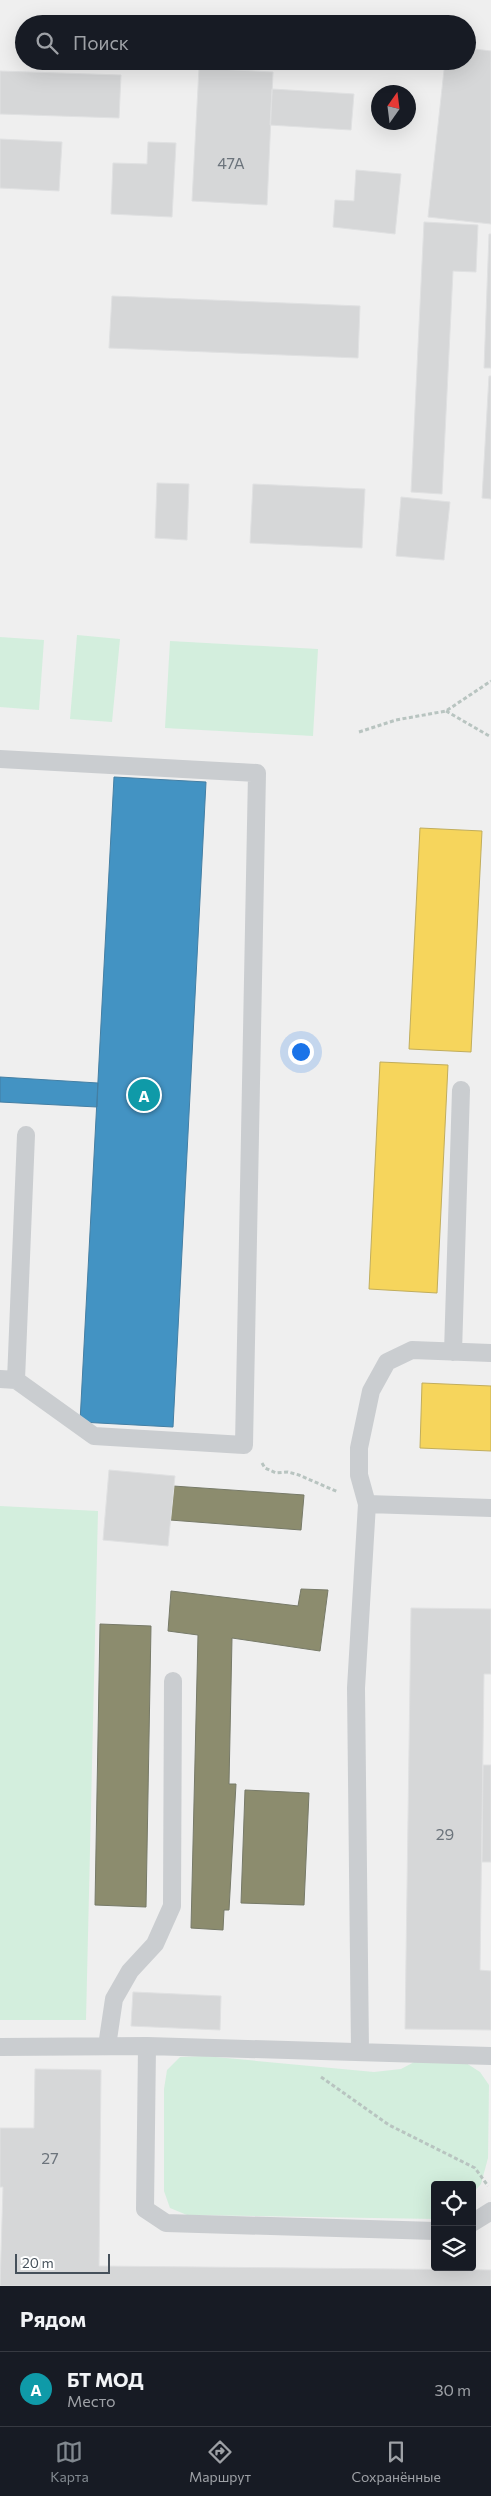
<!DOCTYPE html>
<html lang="ru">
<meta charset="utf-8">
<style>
:root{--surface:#171b24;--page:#242831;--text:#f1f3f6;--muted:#9ea1a6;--line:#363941;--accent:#81888f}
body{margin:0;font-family:Commissioner,sans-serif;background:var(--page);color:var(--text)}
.controls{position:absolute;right:15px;bottom:15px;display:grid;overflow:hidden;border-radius:5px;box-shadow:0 5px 20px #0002}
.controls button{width:45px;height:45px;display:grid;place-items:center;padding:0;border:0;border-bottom:1px solid var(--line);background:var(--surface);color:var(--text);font:25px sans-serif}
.compass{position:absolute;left:371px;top:85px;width:45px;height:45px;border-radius:50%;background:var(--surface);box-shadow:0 5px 20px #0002;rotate:14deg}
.scale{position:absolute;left:15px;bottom:12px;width:95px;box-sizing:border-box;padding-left:5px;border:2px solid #46515b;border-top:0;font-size:14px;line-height:18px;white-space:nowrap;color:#46515b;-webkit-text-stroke:4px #fff;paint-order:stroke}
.you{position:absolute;left:300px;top:1051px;width:18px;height:18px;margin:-12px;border:4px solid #fff;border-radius:50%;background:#1a73e8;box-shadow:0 0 0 8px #1a73e833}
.badge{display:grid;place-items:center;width:32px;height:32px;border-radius:50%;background:var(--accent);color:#fff;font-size:16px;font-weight:700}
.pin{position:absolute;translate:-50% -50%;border:2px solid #fff;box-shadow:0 1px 5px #0006}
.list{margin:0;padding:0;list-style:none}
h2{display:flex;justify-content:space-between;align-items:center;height:65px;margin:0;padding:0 20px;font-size:21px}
h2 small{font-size:16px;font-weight:400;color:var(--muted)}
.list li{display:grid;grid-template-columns:32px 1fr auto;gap:15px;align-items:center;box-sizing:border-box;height:75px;padding:0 20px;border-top:1px solid var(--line)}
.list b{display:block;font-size:19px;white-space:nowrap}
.list p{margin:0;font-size:16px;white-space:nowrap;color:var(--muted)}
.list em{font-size:16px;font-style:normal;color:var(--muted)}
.icon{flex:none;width:28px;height:28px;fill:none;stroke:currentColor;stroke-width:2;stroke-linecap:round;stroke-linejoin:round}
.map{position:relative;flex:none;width:491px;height:2286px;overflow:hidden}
.search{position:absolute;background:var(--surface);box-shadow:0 5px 20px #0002;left:15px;right:15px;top:15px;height:55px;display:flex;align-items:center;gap:12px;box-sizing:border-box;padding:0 18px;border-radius:28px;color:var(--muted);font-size:19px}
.sheet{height:140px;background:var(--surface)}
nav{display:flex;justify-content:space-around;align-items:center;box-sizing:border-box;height:70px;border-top:1px solid var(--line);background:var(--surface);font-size:14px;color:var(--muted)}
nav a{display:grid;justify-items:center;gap:2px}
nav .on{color:var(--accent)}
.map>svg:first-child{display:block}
.green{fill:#d3eedd}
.homes{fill:#f6d55c;stroke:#c1ad5c}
.schools{fill:#4393c3;stroke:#447fa4}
.industry{fill:#8c8c6e;stroke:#777a68}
.building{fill:#d6d7d8;stroke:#e0e1e2}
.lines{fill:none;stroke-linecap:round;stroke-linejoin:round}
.path{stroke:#b8c4c0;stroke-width:3;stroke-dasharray:4 2.5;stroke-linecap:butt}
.service{stroke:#cacdd0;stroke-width:18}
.labels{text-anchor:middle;stroke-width:5;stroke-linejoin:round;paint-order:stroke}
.number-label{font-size:16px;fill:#6c747c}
</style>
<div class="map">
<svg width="491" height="2286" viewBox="0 0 491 2286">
<rect width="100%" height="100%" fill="#efefef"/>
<path class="green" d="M77,635L120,639L112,722L70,719Z
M0,637L44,640L39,710L0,707Z
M170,641L318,649L313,736L165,728Z
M0,1506L98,1511L86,2020H0Z
M205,2056L374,2072L401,2069L418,2060L466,2063L480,2072L489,2085L488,2158L481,2184L472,2194V2185H435V2219L187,2215L170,2208L164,2191V2089L167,2070L180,2057Z"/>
<path class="homes" d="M420,828L482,831L471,1052L409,1049Z
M380,1062L448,1065L437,1293L369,1289Z
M422,1383L491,1386V1451L420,1448Z"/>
<path class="schools" d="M114,777L206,782L173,1427L80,1422Z
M0,1077L98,1083L97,1107L0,1102Z"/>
<path class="industry" d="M173,1486L304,1495L301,1530L170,1520Z
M301,1589L328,1590L320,1651L232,1638L229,1784H236L229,1910H224L223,1930L191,1928L198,1635L168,1631L171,1591L298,1606Z
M100,1624L151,1626L146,1907L95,1905Z
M245,1790L309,1793L304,1905L241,1903Z"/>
<path class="building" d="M467,48L491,51V224L428,217L445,61H467Z
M199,68L273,72L267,205L192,201Z
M0,71L121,75L119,118L0,114Z
M272,89L354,94L351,130L270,125Z
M0,139L62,142L59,191L0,188Z
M148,142L176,143L172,217L111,214L113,163L147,164Z
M356,170L401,174L395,234L333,227L335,200L354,201Z
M424,222L478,225L476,272L453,271L442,494L411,492Z
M489,234H491V368H484Z
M112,296L360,306L358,358L109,348Z
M489,376H491V499L482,498Z
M157,483L189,484L187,540L155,538Z
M253,484L365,489L362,548L250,543Z
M401,497L450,502L444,560L396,556Z
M109,1470L175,1476L168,1546L103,1540Z
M411,1608L491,1609V1674H484L480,1970L491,1971V2030L405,2029Z
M483,1765H491V1862H482Z
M133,1992L221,1996L220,2030L131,2026Z
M35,2069L101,2070L99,2266L491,2270V2286H0L3,2187H0V2128H34Z"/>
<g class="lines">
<path class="path" d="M446,711L491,737
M359,732L396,720L446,711L491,681
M262,1463L265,1468L276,1473L288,1472L299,1475L338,1492
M321,2077L389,2125L475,2168L488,2186"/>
<path class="service" d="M0,759L257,773L244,1445L94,1436L16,1380L0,1379
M453,1352L461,1090
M16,1380L26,1135
M367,1504L491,1508
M107,2046L114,1999L130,1971L155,1944L172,1906L173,1681
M147,2046L145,2209L166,2223L435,2231
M0,2047L147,2046L491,2056
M360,2051L356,1688L367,1504L359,1475V1448L371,1391L387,1362L412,1350L491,1353
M472,2223L491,2211"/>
</g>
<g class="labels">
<g class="number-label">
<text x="231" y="169">47А</text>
<text x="445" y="1840">29</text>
<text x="50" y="2164">27</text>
</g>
</g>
</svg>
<div class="controls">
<button><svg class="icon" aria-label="locate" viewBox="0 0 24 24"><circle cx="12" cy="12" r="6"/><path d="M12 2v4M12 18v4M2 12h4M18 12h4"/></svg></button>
<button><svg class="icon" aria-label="layers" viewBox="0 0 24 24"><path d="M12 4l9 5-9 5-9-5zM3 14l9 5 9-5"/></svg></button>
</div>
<svg class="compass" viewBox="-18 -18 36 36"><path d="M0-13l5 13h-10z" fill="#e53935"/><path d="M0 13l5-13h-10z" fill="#9ea1a6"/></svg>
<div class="scale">20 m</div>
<div class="you"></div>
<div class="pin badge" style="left:144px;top:1095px;background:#0f9aa8">A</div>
<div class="search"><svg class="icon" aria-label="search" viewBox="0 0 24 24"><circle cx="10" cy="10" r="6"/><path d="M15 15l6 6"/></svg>Поиск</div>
</div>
<section class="sheet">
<h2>Рядом<small></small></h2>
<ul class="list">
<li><span class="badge" style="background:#0f9aa8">A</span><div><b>БТ МОД</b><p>Место</p></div><em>30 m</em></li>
</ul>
</section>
<nav>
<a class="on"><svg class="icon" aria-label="map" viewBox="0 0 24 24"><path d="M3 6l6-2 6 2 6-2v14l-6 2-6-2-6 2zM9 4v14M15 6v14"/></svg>Карта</a>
<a><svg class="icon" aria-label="directions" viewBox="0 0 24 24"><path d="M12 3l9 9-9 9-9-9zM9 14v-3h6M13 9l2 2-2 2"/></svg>Маршрут</a>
<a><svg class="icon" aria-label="saved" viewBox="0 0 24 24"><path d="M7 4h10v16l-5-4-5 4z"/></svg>Сохранённые</a>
</nav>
